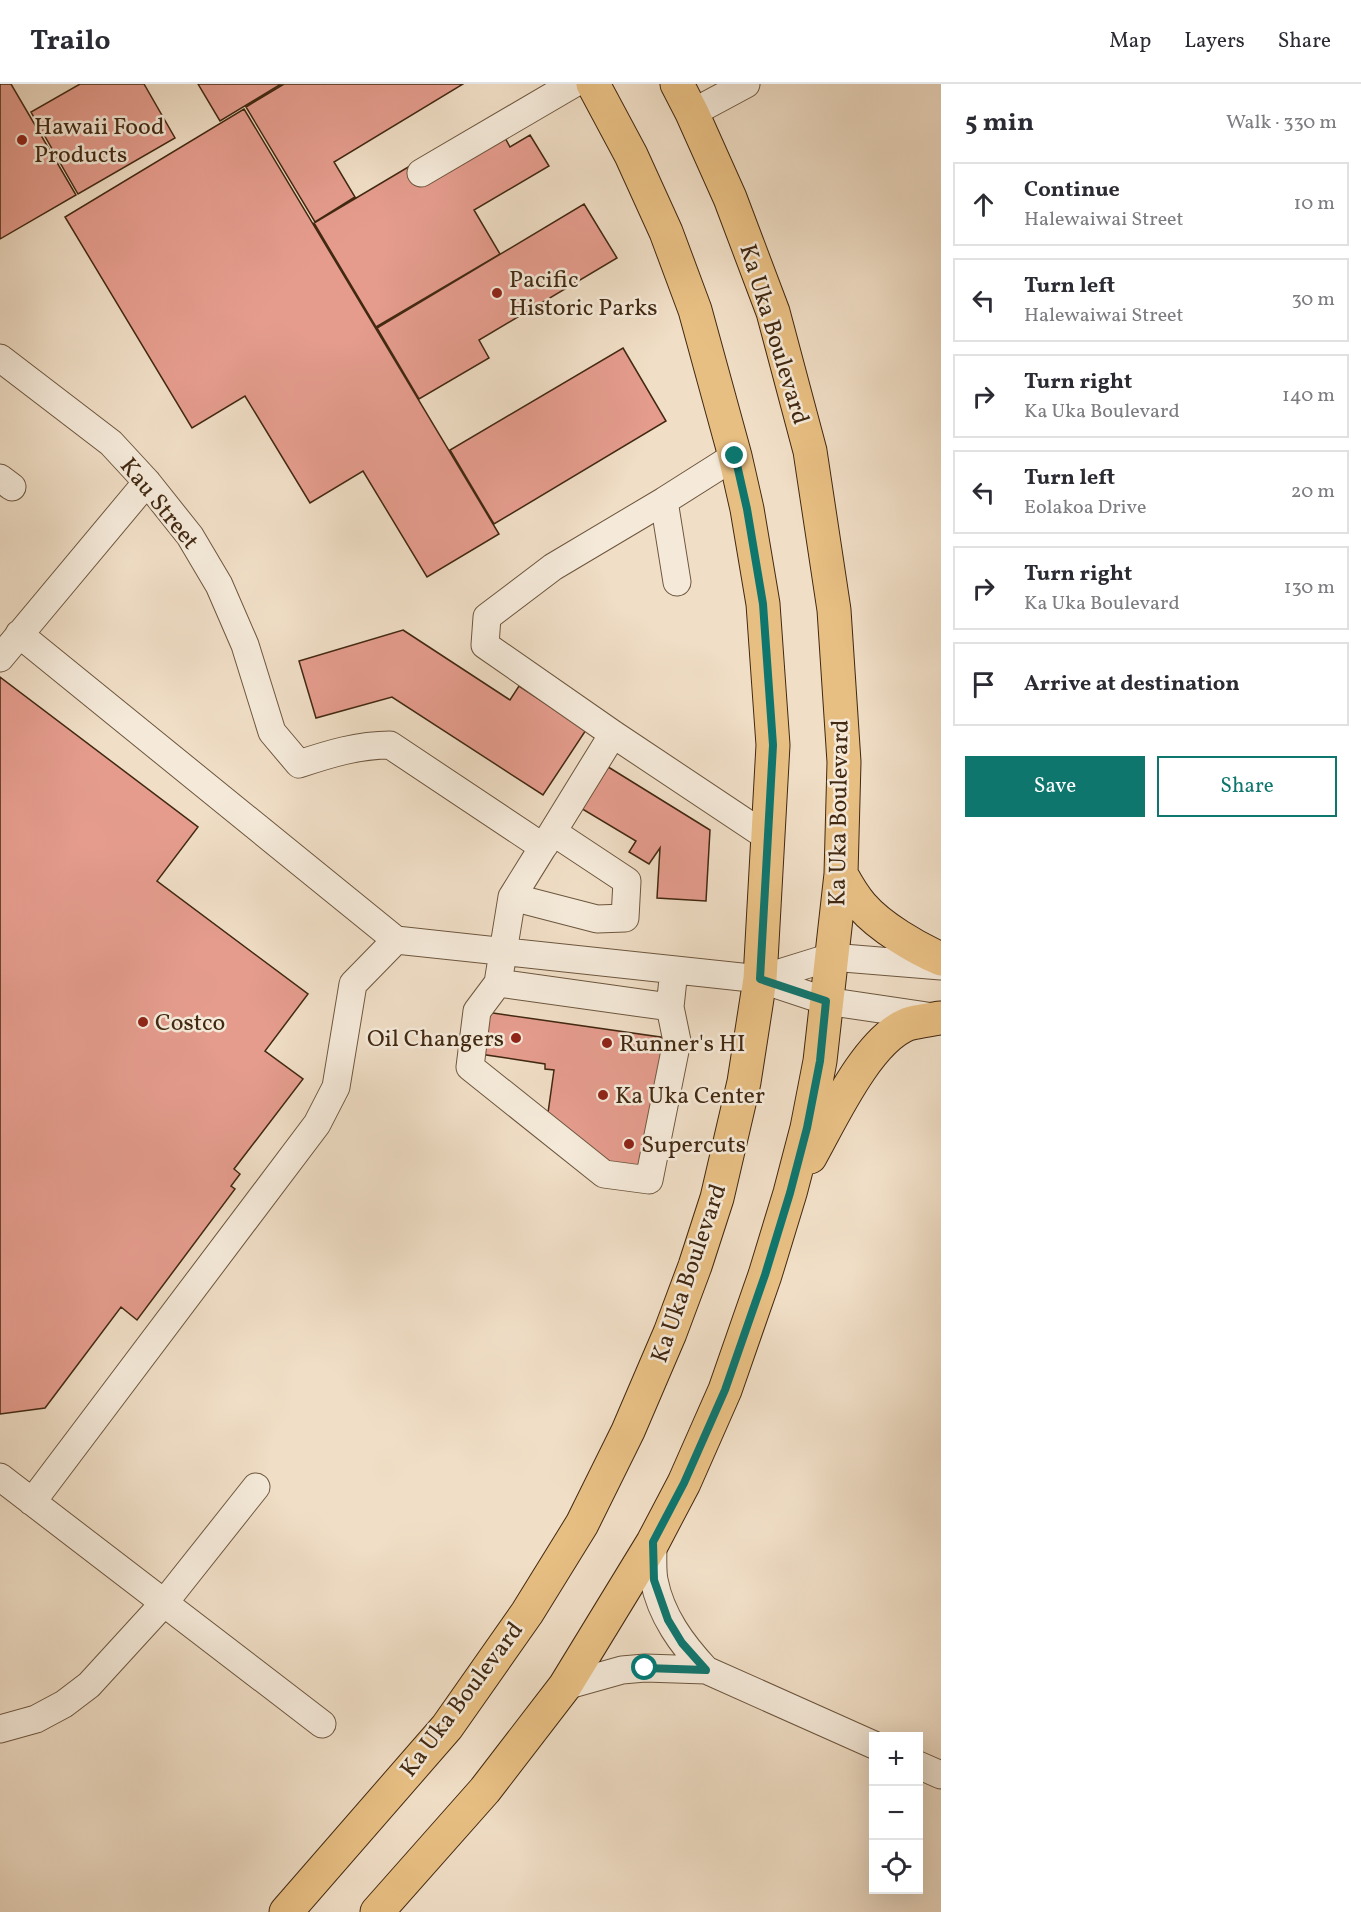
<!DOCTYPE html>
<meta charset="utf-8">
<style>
:root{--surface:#fff;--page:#f7f7f7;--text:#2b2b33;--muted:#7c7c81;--line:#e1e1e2;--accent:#0f766e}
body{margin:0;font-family:Vollkorn,serif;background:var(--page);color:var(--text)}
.controls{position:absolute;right:18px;bottom:18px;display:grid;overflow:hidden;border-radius:0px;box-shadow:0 6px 24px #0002}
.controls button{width:54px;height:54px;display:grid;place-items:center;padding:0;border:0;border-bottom:2px solid var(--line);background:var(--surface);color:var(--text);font:30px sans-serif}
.stop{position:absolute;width:18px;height:18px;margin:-14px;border:4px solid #0f766e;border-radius:50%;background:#fff}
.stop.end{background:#0f766e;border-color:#fff;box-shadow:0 2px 6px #0008}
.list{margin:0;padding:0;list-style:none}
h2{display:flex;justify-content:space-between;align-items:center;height:78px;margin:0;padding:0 24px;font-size:26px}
h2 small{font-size:20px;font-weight:400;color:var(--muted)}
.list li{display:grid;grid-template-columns:39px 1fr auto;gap:18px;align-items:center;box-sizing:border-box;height:84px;margin:0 12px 12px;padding:0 12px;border:2px solid var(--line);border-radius:0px}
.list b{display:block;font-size:22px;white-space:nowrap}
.list p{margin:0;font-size:20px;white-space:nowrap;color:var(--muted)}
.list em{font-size:20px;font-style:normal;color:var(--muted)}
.actions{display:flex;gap:12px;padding:18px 24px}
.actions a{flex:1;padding:14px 0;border:2px solid var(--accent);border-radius:0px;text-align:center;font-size:21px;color:var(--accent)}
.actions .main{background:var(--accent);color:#fff}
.icon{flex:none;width:33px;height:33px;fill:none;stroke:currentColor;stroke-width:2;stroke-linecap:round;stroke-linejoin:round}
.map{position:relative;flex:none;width:941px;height:1828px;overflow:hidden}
header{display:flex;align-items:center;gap:36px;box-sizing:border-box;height:84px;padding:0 30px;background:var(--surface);border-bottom:2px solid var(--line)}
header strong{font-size:28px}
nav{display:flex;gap:33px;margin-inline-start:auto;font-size:21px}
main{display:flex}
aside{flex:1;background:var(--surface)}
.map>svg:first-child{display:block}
.building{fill:#e59c8d;stroke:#412811;stroke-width:1.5}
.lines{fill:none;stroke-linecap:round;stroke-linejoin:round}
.minor-casing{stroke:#6d563e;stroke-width:29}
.major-casing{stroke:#412811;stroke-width:35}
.minor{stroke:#f5eada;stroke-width:27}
.major{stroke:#e8bf83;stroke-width:33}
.route{stroke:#0f766e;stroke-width:8}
.poi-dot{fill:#8f2418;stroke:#f5eada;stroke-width:2}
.labels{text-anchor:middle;stroke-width:5;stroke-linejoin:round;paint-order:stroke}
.poi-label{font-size:24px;fill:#412811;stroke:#f5eada;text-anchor:start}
.street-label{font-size:24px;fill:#412811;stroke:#f5eada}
</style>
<header>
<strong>Trailo</strong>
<nav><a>Map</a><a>Layers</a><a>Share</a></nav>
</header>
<main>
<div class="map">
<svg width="941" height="1828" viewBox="0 0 941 1828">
<rect width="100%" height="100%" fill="#f0dec6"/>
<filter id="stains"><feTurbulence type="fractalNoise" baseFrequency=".00333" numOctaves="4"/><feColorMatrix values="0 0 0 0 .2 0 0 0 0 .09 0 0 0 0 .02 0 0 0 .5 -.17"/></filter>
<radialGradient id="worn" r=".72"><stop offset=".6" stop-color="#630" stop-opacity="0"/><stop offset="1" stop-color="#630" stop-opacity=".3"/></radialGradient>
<path class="building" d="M0,0H11L76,111L0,155Z
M80,0H144L175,54L78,110L31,28Z
M198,0H281L220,37Z
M284,0H463L334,78L355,113L315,138L246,23Z
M244,25L499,450L427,493L363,387L310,419L245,312L192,344L65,133Z
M530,51L549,82L474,126L500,170L376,243L314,139L415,79L504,52L510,63Z
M584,120L617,174L479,256L489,274L419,315L377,244Z
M623,264L666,337L494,440L450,366Z
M403,546L510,616L519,602L586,646L543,711L392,613L316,634L299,577Z
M0,593L198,743L157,797L308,910L265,967L303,995L234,1085L240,1090L231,1102L235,1105L137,1236L121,1223L45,1324L0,1330Z
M605,681L710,746L706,817L657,814L660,764L649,780L629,768L636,757L579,723Z
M486,928L667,954L640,1085L595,1074L547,1036L554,986L545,985V980L480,970Z"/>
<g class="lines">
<g class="minor-casing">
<path id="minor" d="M692,29L746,0
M421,89L573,0
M0,274L111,359L147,398L190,452L219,501L245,561L272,648L299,680C329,670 358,661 390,661L543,763L512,813L498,899L670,923L674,886
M735,372L664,417L553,483L487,533L485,561L613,650L769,754
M0,394L12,403
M664,417L677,498
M19,550L396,856
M0,574L147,398
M544,762L613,650
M512,813L597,835L625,834L627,797L553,748
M760,895L831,873L941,882
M498,899L477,927L470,983L604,1090L649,1096L677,957L670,923
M0,1393L322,1640
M32,1418L317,1040L336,1003L353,900L396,856L760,895L826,917L934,933
M653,1458C653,1471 652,1485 654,1496C661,1532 682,1560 706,1586
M565,1602L622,1586L645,1584L706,1586L874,1661
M0,1645L36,1635L64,1620L89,1601L164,1519L256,1403
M918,1681L941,1691"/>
</g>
<g class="major-casing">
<path id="major" d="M841,790C847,801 853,812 862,822C880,843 916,864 941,875
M810,1073C831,1036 867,956 908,940C918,937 930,936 940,934
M286,1828L447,1643L527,1529L582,1440L628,1347L670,1249L695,1182L717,1114L744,998L760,895L773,661L763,520L747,425L735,372L695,226L666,148L631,71L593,0
M377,1828L485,1706L565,1602L653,1458L684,1399L725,1306L765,1191L790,1109L807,1044L820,977L841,790L844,678L834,526L810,367L773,228L730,114L692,29L677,0"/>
</g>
<use href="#minor" class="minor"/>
<use href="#major" class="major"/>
</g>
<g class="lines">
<path class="route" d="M645,1584L706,1586L682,1559L668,1536L654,1496L653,1458L684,1399L725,1306L765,1191L790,1109L807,1044L820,977L826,917L760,895L773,661L763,520L747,425L735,372"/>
</g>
<g class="poi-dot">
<circle cx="22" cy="56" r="6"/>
<circle cx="497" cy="209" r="6"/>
<circle cx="143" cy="938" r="6"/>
<circle cx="516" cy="954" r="6"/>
<circle cx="607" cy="959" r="6"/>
<circle cx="603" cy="1011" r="6"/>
<circle cx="629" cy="1060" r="6"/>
</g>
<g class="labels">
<g class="poi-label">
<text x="34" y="50">Hawaii Food<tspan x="34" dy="28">Products</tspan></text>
<text x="509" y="203">Pacific<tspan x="509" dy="28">Historic Parks</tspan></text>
<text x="155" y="946">Costco</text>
<text x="504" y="962" text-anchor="end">Oil Changers</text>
<text x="619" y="967">Runner's HI</text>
<text x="615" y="1019">Ka Uka Center</text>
<text x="641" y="1068">Supercuts</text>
</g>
<g class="street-label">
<text transform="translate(775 250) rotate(73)" y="8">Ka Uka Boulevard</text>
<text transform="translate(160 419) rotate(51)" y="8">Kau Street</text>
<text transform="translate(838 729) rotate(-89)" y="8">Ka Uka Boulevard</text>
<text transform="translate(688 1189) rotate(-71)" y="8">Ka Uka Boulevard</text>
<text transform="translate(461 1615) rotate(-53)" y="8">Ka Uka Boulevard</text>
</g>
</g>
<rect width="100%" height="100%" filter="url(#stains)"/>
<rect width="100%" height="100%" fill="url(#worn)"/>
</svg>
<div class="controls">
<button>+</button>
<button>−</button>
<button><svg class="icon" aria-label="locate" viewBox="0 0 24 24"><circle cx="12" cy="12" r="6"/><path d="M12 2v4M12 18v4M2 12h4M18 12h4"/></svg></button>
</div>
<div class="stop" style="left:645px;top:1584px"></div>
<div class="stop end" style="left:735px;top:372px"></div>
</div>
<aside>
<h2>5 min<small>Walk · 330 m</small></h2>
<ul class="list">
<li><svg class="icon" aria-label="ahead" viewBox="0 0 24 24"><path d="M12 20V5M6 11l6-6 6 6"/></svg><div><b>Continue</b><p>Halewaiwai Street</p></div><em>10 m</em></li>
<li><svg class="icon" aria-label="left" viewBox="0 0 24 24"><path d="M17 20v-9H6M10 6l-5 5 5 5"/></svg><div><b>Turn left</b><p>Halewaiwai Street</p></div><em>30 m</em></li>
<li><svg class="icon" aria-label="right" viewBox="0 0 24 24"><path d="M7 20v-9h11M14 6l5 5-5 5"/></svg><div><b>Turn right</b><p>Ka Uka Boulevard</p></div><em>140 m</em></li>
<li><svg class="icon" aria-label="left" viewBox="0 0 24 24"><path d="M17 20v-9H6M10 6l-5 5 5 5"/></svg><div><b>Turn left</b><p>Eolakoa Drive</p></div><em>20 m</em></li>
<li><svg class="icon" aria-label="right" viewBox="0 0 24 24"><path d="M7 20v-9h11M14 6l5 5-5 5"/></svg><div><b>Turn right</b><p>Ka Uka Boulevard</p></div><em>130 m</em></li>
<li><svg class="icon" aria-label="arrive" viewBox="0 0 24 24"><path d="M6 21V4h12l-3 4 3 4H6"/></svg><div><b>Arrive at destination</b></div></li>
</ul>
<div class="actions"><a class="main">Save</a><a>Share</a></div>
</aside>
</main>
